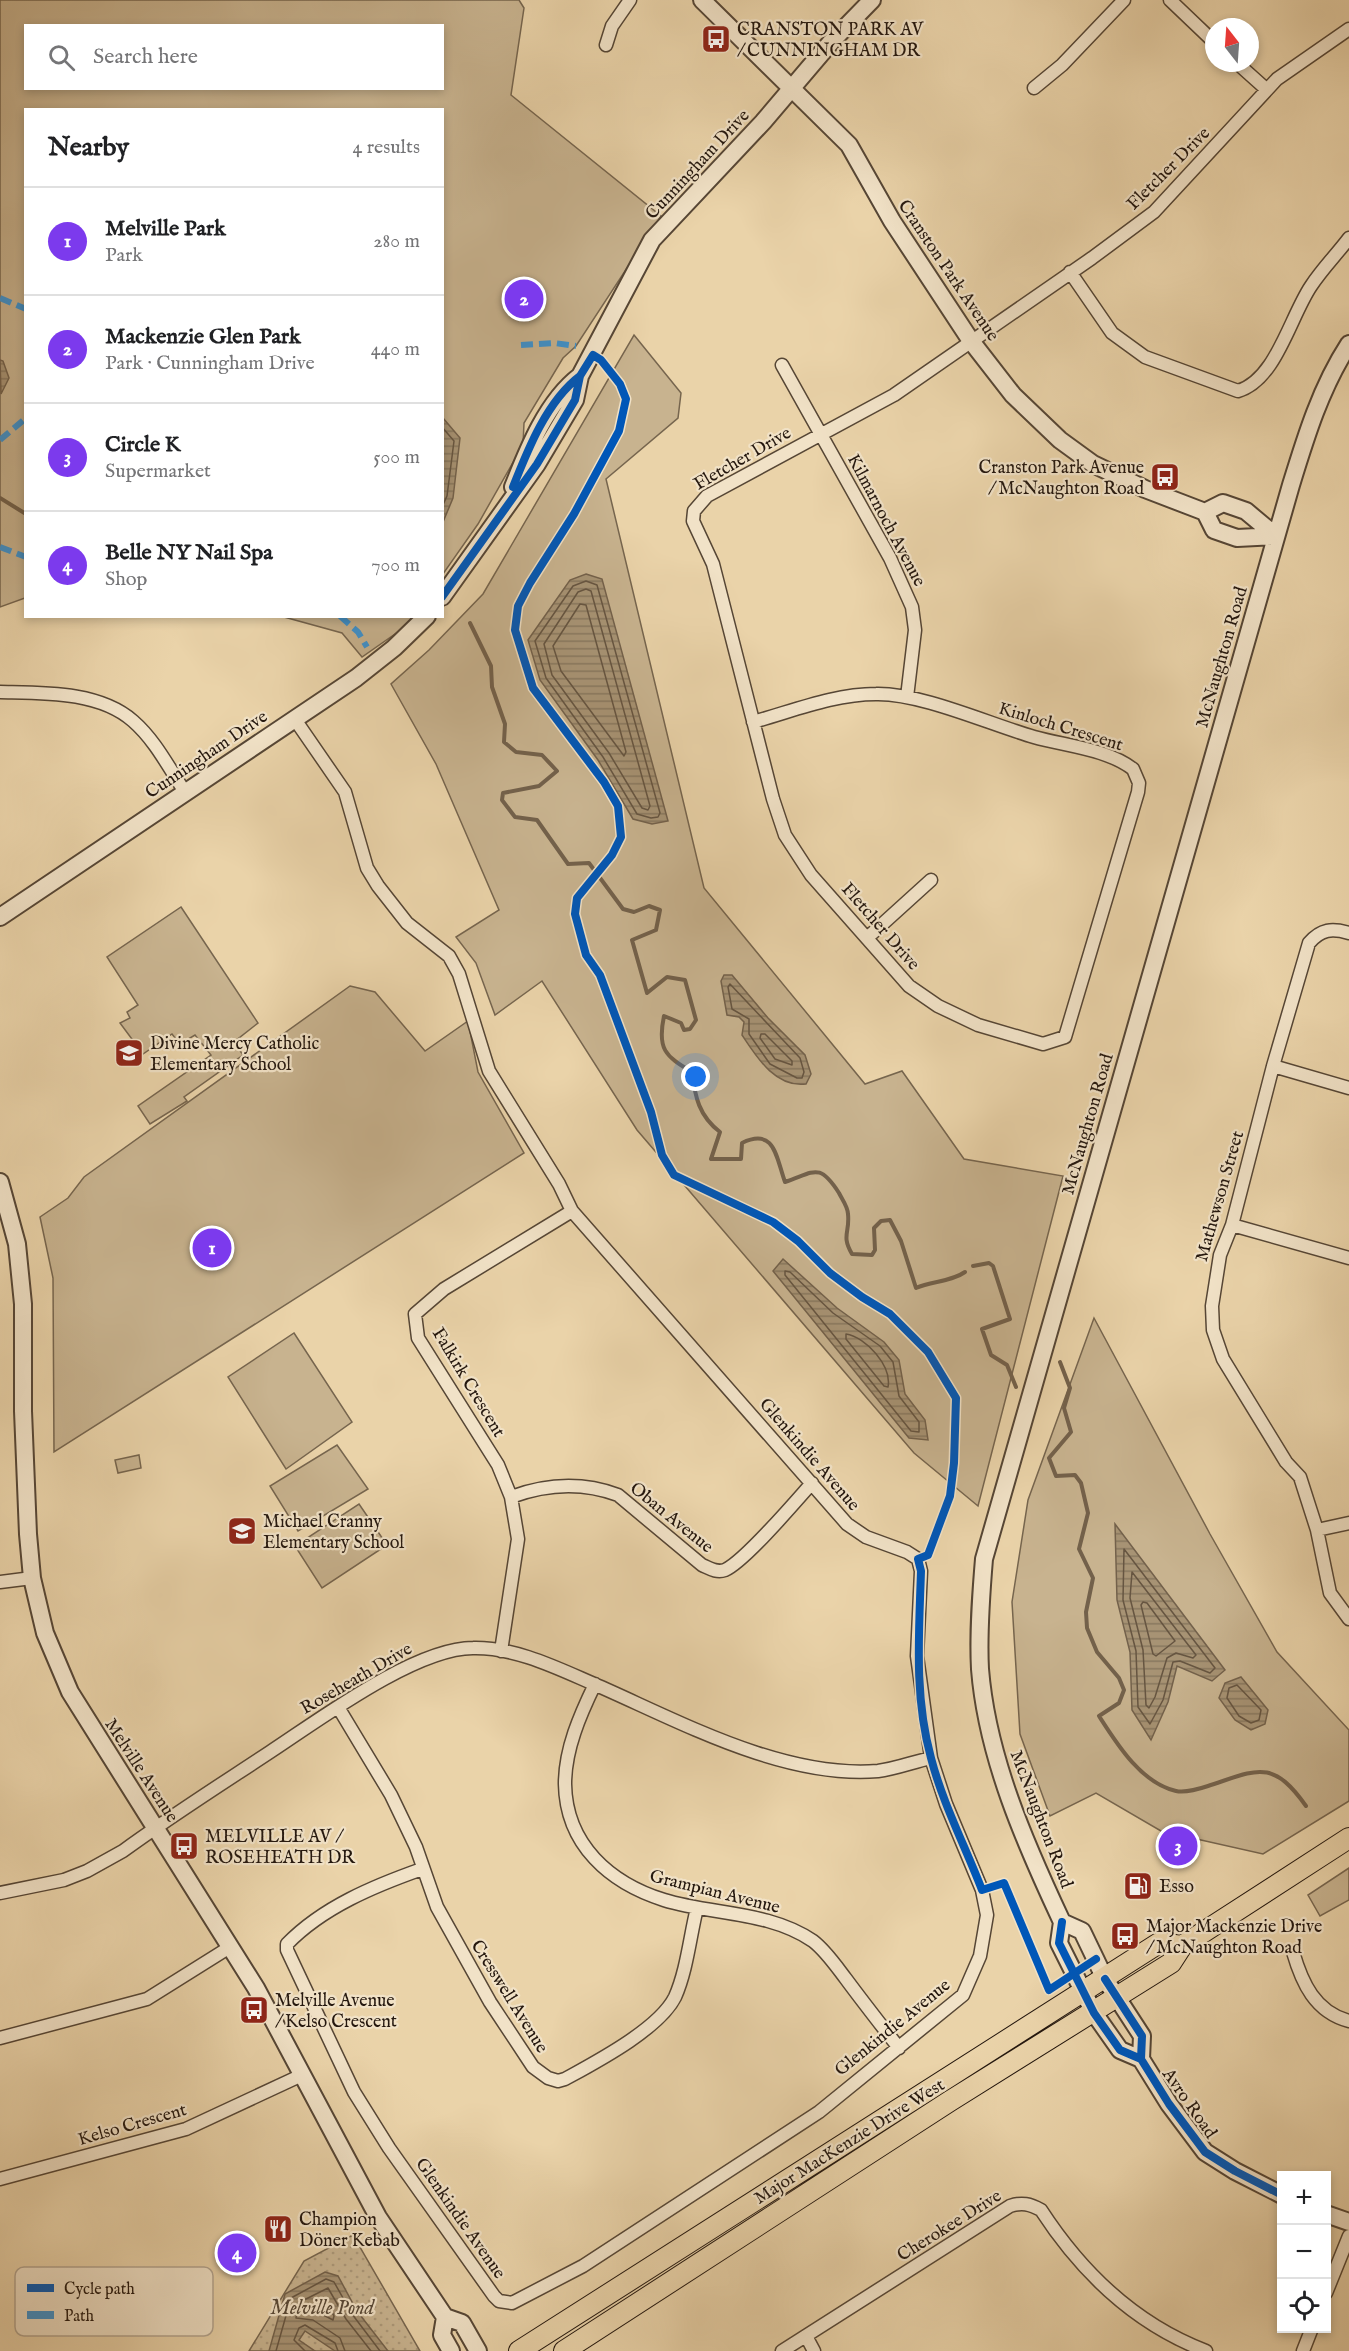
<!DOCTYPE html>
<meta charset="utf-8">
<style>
:root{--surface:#fff;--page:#f6f6f6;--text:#202124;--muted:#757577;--line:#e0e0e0;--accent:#7c3aed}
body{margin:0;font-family:"IM FELL English",serif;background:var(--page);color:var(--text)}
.controls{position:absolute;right:18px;bottom:18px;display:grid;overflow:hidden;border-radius:0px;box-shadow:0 3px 9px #0003}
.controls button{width:54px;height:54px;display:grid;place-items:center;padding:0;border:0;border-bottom:2px solid var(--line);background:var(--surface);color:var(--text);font:30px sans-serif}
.compass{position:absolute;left:1205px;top:18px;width:54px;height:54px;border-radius:50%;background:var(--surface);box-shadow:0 3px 9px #0003;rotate:343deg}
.you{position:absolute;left:696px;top:1077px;width:21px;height:21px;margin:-15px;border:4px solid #fff;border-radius:50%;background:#1a73e8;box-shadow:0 0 0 9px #1a73e833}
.badge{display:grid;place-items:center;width:39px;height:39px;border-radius:50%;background:var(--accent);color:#fff;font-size:20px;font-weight:700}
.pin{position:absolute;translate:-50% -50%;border:3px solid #fff;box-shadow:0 2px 6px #0006}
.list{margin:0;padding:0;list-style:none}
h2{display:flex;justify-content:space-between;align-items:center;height:78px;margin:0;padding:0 24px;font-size:26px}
h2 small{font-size:20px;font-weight:400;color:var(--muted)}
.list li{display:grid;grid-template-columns:39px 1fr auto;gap:18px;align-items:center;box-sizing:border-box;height:108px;padding:0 24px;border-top:2px solid var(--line)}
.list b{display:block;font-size:22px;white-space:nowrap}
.list p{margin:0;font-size:20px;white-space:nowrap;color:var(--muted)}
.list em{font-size:20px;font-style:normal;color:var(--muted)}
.icon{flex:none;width:33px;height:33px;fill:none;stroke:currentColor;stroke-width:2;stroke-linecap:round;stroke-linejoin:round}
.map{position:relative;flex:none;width:1349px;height:2351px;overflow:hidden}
.search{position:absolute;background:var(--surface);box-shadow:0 3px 9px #0003;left:24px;top:24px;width:420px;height:66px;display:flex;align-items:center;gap:15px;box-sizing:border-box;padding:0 21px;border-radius:0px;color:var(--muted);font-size:22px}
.panel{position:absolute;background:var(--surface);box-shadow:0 3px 9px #0003;left:24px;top:108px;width:420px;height:510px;border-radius:0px}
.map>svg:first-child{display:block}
.grass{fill:url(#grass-dots);stroke:#76654e;stroke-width:1.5}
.park{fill:#c8b38f;stroke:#76654e;stroke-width:1.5;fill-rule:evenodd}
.water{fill:url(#water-rules);stroke:#73614b;stroke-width:1.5}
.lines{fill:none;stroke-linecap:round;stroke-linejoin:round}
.shore{stroke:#665541;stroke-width:1.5}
.stream{stroke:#73614b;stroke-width:4}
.minor-casing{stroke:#564635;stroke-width:15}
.tertiary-casing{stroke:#564635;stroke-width:20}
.primary-casing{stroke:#24170e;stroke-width:22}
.minor{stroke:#f1e2c7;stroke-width:12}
.tertiary{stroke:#f1e2c7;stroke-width:16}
.primary{stroke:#ead3a9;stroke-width:20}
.quiet{stroke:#3b93d2;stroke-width:6;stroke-dasharray:12 6;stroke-linecap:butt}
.cycleway-casing{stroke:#f1e2c7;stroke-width:11}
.cycleway{stroke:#0057b8;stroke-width:8}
.labels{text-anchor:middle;stroke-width:4.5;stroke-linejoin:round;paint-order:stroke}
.poi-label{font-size:18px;fill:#24170e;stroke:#f1e2c7;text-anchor:start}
.street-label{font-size:18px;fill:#24170e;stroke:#f1e2c7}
.water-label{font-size:20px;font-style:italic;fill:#584937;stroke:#f1e2c7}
.key{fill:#f1e2c7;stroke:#b4a590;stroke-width:1.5}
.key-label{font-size:16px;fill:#24170e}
</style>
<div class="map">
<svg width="1349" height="2351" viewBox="0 0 1349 2351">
<defs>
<pattern id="grass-dots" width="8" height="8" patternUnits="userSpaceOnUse" patternTransform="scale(1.5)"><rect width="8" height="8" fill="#c8b38f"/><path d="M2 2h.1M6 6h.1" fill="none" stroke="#ac997a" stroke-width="1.8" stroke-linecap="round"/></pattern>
<pattern id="water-rules" width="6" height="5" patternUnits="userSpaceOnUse" patternTransform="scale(1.5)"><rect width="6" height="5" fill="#a79374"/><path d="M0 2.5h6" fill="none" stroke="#88775e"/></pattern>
</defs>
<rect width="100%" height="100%" fill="#ead3a9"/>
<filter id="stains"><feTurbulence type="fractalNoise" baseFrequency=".00333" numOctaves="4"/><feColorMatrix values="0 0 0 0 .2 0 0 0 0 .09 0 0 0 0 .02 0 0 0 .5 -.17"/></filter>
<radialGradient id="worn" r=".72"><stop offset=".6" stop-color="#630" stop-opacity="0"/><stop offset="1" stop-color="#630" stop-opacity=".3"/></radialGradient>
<path class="grass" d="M353,2235L420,2351H249L304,2261Z"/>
<path class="park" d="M0,0H519L524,8L511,95L661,216L576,346L563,358L524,423L523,445L478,524L443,574L442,110H26L25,598L0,607ZM26,26H442V88H26Z
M634,335L681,393L678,418L606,479L704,888L865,1084L902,1071L964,1159L1063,1176L978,1506L914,1453L637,1130L542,981L495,1015L476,963L456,937L499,910L436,764L391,684L429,650L483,594Z
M284,617H412L405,627L362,657L342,633Z
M181,907L258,1023L234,1042L243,1055L184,1097L187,1101L150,1124L138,1106L211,1055L195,1035L180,1044L172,1034L143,1054L120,1023L130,1018L127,1012L138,1005L107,957Z
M350,986L375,992L425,1051L468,1021L478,1072L524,1153L54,1452L53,1278L40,1217L68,1198L84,1177Z
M1094,1318L1210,1534L1277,1652L1349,1730V1801L1263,1854L1161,1831L1096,1793L1050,1816L1020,1734L1012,1602L1028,1500Z
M294,1333L352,1422L286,1469L228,1377Z
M337,1445L368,1489L298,1531L270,1486Z
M139,1455L141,1468L118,1473L115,1460Z
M359,1504L387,1545L322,1588L295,1546Z
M1349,1868V1900L1320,1916L1308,1895Z"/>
<path class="water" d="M0,360L3,361L9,378L1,394Z
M443,418L460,438L453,498L443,522Z
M586,574L602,579L668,821L652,824L633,819L598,760L540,680L528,640L570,580Z
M724,975H732L768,1018L805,1055L811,1074L806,1084C775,1088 756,1056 742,1035L744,1022L739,1017L727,1015L721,981Z
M783,1259L837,1308L884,1342L899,1360L905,1394L925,1420L928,1440L909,1438L773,1271Z
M1115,1524L1225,1670L1212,1681L1177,1666L1168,1702L1151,1740L1132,1710L1130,1652L1117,1600Z
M1241,1677L1268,1710L1265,1724L1251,1730L1235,1720L1219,1698L1225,1683Z
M325,2272L338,2276L357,2311L388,2351H335L305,2331L299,2340L315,2351H269L285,2294Z"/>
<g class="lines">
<path class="shore" d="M442,427L454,441L447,496L442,507
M586,581L597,585L660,813L658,817L651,818L637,814L603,757L546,678L535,641L573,586Z
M586,589L591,591L650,806L648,810L642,808L609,753L552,675L544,644L578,592Z
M580,604L586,605L626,752L624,756L561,671L553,646Z
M730,984L800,1058L804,1072L802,1078H797L770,1064L749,1034V1019L732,1009L728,987Z
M761,1034H765L792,1061V1065L775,1059L760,1038Z
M785,1271L790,1272L833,1313L880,1346L893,1362L899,1396L919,1422V1432L911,1431L785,1275Z
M846,1334C866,1337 892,1366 888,1387L884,1386L846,1339Z
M1124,1549L1215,1668L1210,1673L1180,1661L1173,1662L1163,1700L1150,1724L1138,1707L1136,1651L1123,1600Z
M1132,1572L1196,1655L1193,1658L1176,1653L1167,1658L1155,1697L1149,1708L1146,1705L1143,1650L1130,1598Z
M1143,1602L1147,1603L1175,1641L1156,1656L1153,1654L1141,1605Z
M1237,1685L1261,1710L1259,1720L1251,1723L1239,1716L1227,1698L1229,1688Z
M322,2300L326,2301L334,2316L333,2320L312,2309L313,2305Z
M276,2351L291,2298L326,2279L334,2282L352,2314L380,2351
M305,2351L294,2340L299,2328L305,2325L335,2343L338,2351
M345,2351L340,2338L313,2320L296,2318L298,2303L328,2288L346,2319L371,2351"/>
<path class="stream" d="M0,498L26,514
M470,623L491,666L492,687L505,724L504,742L516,752L542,755L557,771L539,786L503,793L502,800L515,817L537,820L568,864L589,863L623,909L634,912L649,906L660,910L656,930L632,940L647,993L667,977L685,980L696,1020L690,1029L684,1030L681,1023L664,1016C657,1049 665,1056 692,1072C695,1097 699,1116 720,1132L711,1159H741L742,1143C775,1127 776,1157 785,1182C815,1172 819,1162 839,1193C842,1199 848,1207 848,1214C850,1233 841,1235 852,1254L872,1255L875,1250L874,1228L881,1221L890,1220L901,1241L916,1288C932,1281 951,1282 965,1272
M973,1266L989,1263L993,1266L1010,1319L982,1329L991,1355L1007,1365L1016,1387
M1060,1362L1070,1388L1064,1408L1071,1432L1049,1458L1056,1476L1075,1475L1081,1483L1088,1513L1079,1549L1093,1578L1086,1612L1087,1628L1097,1652L1119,1678L1124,1690L1119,1703L1099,1716C1117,1744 1141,1783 1176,1791C1185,1793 1199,1789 1208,1786C1257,1770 1272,1758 1306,1806"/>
<g class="minor-casing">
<path id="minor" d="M1170,0L1214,42
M606,45L612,26L630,0
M1237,63L1266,89
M1034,88L1062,65L1124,0
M1070,272L1112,333L1145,357L1238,391C1276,380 1290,317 1311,286C1322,269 1337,254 1349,238
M782,365L890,558L912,607L915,630L907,697
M0,692C43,693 99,691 133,721C155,740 169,768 185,792
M294,718L345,792L367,868L378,886L407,923L449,956L459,974L489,1071L559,1184L572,1211L847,1524L866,1537L907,1552L918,1559L921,1571L917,1656L931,1758L946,1804L982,1890L987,1915L980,1956L963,1995L819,2112L583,2266L512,2303L499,2301L494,2296L389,2148L354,2092L287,1950V1944C323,1907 374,1886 422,1869
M753,722C793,711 834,694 876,694C921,693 989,724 1034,737C1066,746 1107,749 1133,769L1139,783L1138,792L1065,1037L1043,1044L978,1025L938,1006L909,986L811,875L785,835L773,799L713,564L693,521L694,511L707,496L894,395L1092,258L1154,212L1277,79L1349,29
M1349,933C1332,928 1321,929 1309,943L1273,1066L1232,1225L1220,1255L1212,1306L1213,1330L1223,1359L1286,1462L1300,1477L1317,1530L1330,1593L1349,1619
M867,938L931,880
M1273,1066L1349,1088
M1232,1225L1349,1258
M511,1497C546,1484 583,1482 618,1495L702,1565C709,1568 716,1573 725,1570C745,1561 795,1502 812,1483
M1317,1530L1349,1523
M0,1582L32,1578
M501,1651L518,1539L511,1497L498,1465L418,1338L415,1314L444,1289L572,1211
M595,1684C580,1715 565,1749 565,1784C566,1845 610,1883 664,1900C713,1915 769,1911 813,1941C826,1951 836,1966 846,1979C863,2002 881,2025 899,2048
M338,1707L391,1795L416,1847L437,1907L490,2002L533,2067L548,2078L558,2081L565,2079C596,2062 659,2029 675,1997C687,1970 690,1936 697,1908
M0,1893L64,1880L87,1871L123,1851C171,1816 220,1785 270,1752C319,1720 415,1648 473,1648C515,1647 557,1668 594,1684C679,1721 783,1779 878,1771C895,1769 913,1762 931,1758
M1293,1952C1302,1983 1315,2012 1349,2021
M0,2038L147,1999L230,1947
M0,2179L186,2129L302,2075
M1326,2293L1349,2236
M806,2336L814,2351
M782,2351L1010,2206C1022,2202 1030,2204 1041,2210C1082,2273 1135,2324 1206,2351
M1303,2351L1312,2328"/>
</g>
<g class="tertiary-casing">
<path id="tertiary" d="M702,0L849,145L892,221L971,341L1013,395L1060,440L1093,464L1145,489L1205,512L1214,530L1237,538L1276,536
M513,487C528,449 547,401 580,376
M1205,512L1223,503L1246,511L1276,536
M442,597L537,464L575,400L580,376L652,240L763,122L831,42L872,0
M0,917L356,678L394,648L427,616
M0,1182L17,1244L23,1304V1411L28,1534L32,1578L45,1633L70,1692L256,1988L378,2217L445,2317L462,2323L478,2351
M1062,1922L1082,1931L1105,1979L1142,2036L1141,2059L1169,2104L1205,2152L1235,2171L1282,2195
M1141,2059L1120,2050L1094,2013L1059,1943L1062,1922C1025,1843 987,1757 980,1669C978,1633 981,1595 984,1559L1291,485C1306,436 1321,387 1349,344
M1326,2214L1349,2222
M445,2317L442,2335L451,2351"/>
</g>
<g class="primary-casing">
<path id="primary" d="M519,2351L1159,1943L1182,1946
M564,2351L950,2101L1171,1963L1182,1946L1349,1838"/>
</g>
<use href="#minor" class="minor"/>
<use href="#tertiary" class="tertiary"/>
<use href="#primary" class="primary"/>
<path class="quiet" d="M0,298L26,309
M521,345L554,343L576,346
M0,440L26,418
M0,547L26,557
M340,616L358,632L367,647"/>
<g class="cycleway-casing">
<path id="cycleway" d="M513,487C528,449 547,401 580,376
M442,597L537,464L575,400L580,376L593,355L601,360L620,384L626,399L619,431L574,514L530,583L518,606L515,630L533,688L604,782L618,806L621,837L612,855L577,898L575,914L586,955L600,975L651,1112L662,1155L674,1175L773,1222L798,1241L830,1273L862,1297L890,1314L928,1352L956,1398L954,1463L950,1496L928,1555L918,1559L921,1571C919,1634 914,1696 931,1758C943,1804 965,1846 982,1890L1004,1883L1049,1990L1096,1959
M1062,1922L1059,1943L1094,2013L1120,2050L1141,2059
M1105,1979L1142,2036L1141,2059L1169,2104L1205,2152L1235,2171L1282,2195"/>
</g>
<use href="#cycleway" class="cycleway"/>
</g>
<defs>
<g id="bus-square" transform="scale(1.5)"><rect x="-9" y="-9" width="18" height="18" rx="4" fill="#8f2418" stroke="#f1e2c7"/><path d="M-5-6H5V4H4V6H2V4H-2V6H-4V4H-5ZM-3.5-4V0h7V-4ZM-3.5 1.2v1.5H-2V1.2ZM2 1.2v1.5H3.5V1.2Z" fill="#fff"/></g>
<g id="school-square" transform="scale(1.5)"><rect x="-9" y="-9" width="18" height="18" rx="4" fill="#8f2418" stroke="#f1e2c7"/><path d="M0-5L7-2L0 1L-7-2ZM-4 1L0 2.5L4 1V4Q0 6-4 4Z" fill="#fff"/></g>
<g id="fuel-square" transform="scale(1.5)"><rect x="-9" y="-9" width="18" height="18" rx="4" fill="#8f2418" stroke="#f1e2c7"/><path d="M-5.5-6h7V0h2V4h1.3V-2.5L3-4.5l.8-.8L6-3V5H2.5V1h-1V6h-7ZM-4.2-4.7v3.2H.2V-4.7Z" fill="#fff"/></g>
<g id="restaurant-square" transform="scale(1.5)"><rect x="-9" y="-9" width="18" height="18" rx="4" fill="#8f2418" stroke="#f1e2c7"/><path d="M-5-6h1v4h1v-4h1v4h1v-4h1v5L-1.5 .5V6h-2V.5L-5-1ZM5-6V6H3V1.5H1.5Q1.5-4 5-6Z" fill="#fff"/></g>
</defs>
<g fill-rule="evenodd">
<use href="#bus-square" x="716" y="39"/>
<use href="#bus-square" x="1165" y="477"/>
<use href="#school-square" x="129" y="1053"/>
<use href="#school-square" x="242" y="1531"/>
<use href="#bus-square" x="184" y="1846"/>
<use href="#fuel-square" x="1138" y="1886"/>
<use href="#bus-square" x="1125" y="1936"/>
<use href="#bus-square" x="254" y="2010"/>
<use href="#restaurant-square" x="278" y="2229"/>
</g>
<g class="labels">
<g class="poi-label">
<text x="737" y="35">CRANSTON PARK AV<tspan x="737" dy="21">/ CUNNINGHAM DR</tspan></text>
<text x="1144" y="473" text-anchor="end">Cranston Park Avenue<tspan x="1144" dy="21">/ McNaughton Road</tspan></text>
<text x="150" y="1049">Divine Mercy Catholic<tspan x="150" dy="21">Elementary School</tspan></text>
<text x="263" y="1527">Michael Cranny<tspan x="263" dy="21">Elementary School</tspan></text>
<text x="205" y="1842">MELVILLE AV /<tspan x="205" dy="21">ROSEHEATH DR</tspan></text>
<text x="1159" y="1892">Esso</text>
<text x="1146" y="1932">Major Mackenzie Drive<tspan x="1146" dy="21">/ McNaughton Road</tspan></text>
<text x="275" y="2006">Melville Avenue<tspan x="275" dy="21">/ Kelso Crescent</tspan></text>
<text x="299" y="2225">Champion<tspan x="299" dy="21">Döner Kebab</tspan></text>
</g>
<g class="street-label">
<text transform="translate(697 164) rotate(-47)" y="6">Cunningham Drive</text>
<text transform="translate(1168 168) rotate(-45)" y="6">Fletcher Drive</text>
<text transform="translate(949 270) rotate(56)" y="6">Cranston Park Avenue</text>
<text transform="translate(742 458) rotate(-30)" y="6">Fletcher Drive</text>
<text transform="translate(887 520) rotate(62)" y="6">Kilmarnoch Avenue</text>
<text transform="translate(1221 657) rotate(-74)" y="6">McNaughton Road</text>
<text transform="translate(1061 726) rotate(17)" y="6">Kinloch Crescent</text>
<text transform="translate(206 754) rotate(-34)" y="6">Cunningham Drive</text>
<text transform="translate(881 926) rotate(49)" y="6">Fletcher Drive</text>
<text transform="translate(1087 1124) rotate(-74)" y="6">McNaughton Road</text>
<text transform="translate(1219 1196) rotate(-74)" y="6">Mathewson Street</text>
<text transform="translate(469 1382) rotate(59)" y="6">Falkirk Crescent</text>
<text transform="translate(810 1454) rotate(49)" y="6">Glenkindie Avenue</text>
<text transform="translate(672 1517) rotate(39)" y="6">Oban Avenue</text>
<text transform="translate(356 1678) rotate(-30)" y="6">Roseheath Drive</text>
<text transform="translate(142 1770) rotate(57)" y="6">Melville Avenue</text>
<text transform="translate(1042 1819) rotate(69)" y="6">McNaughton Road</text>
<text transform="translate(715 1891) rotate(14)" y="6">Grampian Avenue</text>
<text transform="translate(510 1996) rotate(58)" y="6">Cresswell Avenue</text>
<text transform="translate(892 2027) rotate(-39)" y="6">Glenkindie Avenue</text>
<text transform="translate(1190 2103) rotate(55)" y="6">Avro Road</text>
<text transform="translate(132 2124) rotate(-16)" y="6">Kelso Crescent</text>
<text transform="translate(849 2141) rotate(-32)" y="6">Major MacKenzie Drive West</text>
<text transform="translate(461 2218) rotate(55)" y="6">Glenkindie Avenue</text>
<text transform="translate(949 2225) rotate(-32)" y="6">Cherokee Drive</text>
</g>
<g class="water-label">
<text x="322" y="2314">Melville Pond</text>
</g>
</g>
<rect x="15" y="2267" width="198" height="69" rx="9" class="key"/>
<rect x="27" y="2284" width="27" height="8" fill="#0057b8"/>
<rect x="27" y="2311" width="27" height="8" fill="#3b93d2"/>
<g class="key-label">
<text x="64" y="2294">Cycle path</text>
<text x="64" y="2321">Path</text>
</g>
<rect width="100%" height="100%" filter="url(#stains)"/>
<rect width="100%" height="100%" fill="url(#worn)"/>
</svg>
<div class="controls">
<button>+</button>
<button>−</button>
<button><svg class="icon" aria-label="locate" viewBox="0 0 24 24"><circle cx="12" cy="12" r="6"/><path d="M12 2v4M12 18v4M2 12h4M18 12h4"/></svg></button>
</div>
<svg class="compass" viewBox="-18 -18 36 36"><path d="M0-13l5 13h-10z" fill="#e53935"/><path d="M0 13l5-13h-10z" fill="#757577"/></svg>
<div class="you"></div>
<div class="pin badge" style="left:212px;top:1248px">1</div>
<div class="pin badge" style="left:524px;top:299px">2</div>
<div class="pin badge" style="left:1178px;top:1846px">3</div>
<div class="pin badge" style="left:237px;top:2253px">4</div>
<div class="search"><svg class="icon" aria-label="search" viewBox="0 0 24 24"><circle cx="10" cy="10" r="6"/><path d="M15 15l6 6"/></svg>Search here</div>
<section class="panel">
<h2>Nearby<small>4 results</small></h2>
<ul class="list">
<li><span class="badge">1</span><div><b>Melville Park</b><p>Park</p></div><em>280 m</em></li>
<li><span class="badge">2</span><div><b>Mackenzie Glen Park</b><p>Park · Cunningham Drive</p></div><em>440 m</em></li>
<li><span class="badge">3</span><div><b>Circle K</b><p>Supermarket</p></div><em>500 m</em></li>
<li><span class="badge">4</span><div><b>Belle NY Nail Spa</b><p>Shop</p></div><em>700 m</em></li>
</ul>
</section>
</div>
